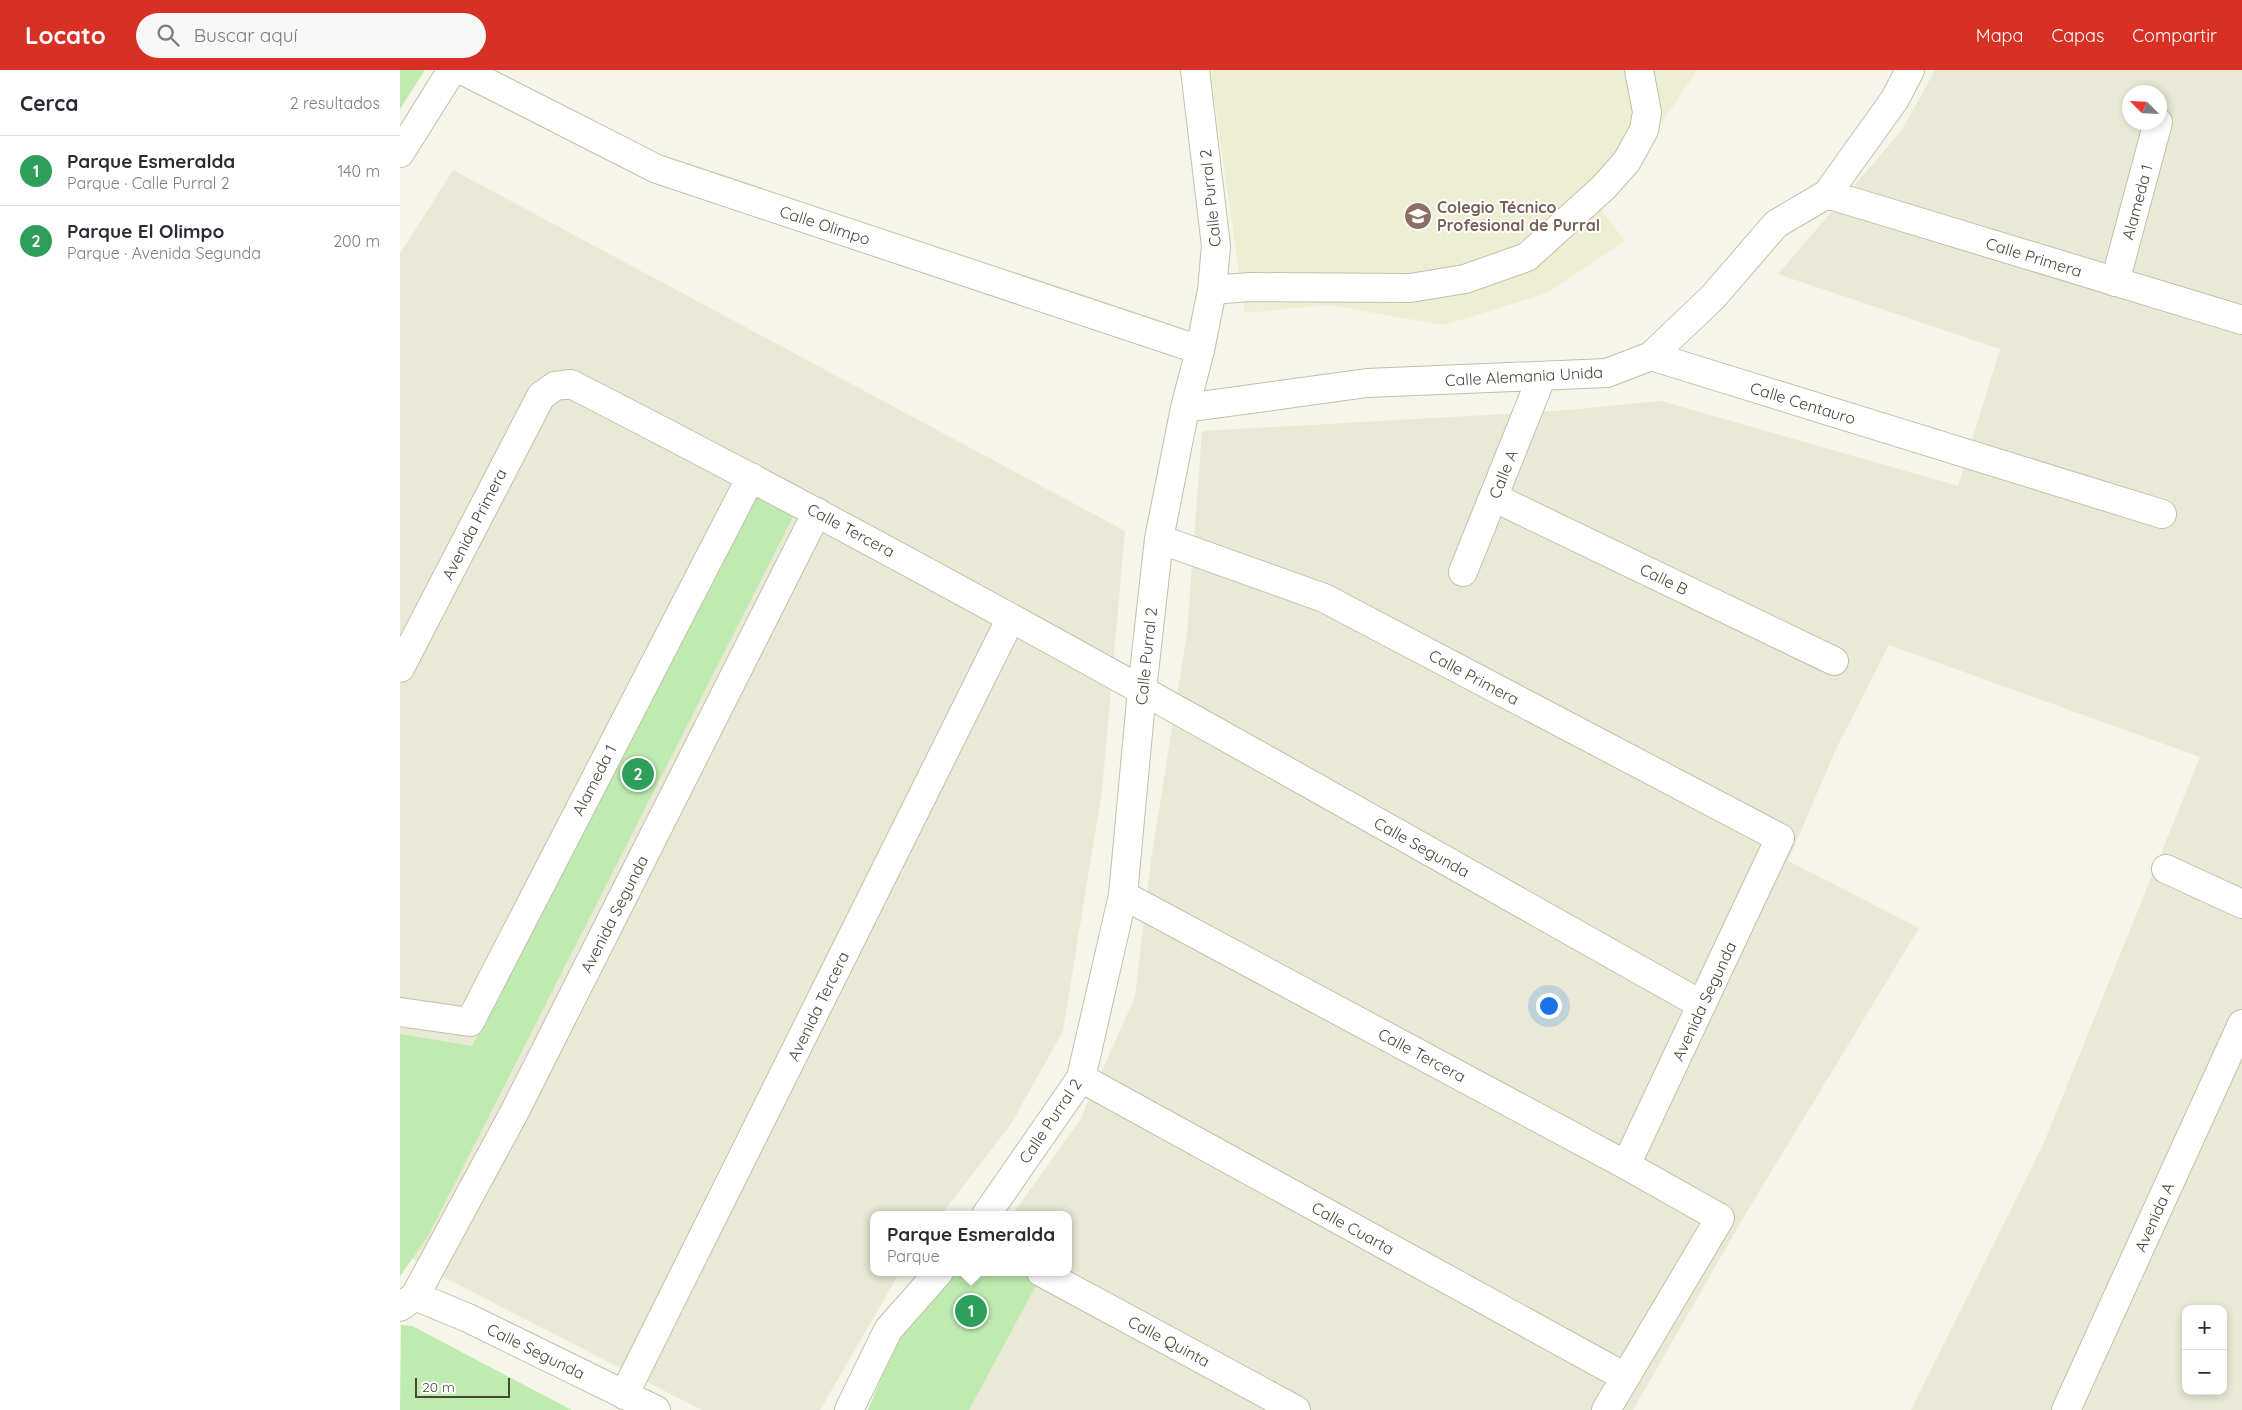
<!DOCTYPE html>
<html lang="es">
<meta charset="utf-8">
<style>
:root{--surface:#fff;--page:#f7f7f7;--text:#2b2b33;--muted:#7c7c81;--line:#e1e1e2;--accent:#d93025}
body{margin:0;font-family:Quicksand,sans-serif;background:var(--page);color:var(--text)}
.controls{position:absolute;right:15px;bottom:15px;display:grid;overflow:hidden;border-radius:10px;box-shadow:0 2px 8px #0003}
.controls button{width:45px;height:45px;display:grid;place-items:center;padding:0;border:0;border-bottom:1px solid var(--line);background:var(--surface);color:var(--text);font:25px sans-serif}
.compass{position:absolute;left:1722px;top:15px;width:45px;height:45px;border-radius:50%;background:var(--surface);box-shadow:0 2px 8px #0003;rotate:294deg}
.scale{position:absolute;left:15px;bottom:12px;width:95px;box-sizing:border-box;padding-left:5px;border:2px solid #494736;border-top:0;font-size:14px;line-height:18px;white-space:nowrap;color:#494736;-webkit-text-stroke:4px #fff;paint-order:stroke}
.you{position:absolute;left:1148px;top:935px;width:18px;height:18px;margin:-12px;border:4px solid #fff;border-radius:50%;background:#1a73e8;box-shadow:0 0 0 8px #1a73e833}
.badge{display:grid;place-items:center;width:32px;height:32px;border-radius:50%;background:var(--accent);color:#fff;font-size:16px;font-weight:700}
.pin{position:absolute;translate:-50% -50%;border:2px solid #fff;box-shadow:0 1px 5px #0006}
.popup{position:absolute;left:470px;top:1141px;width:202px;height:65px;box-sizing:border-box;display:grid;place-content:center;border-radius:10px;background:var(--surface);filter:drop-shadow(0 1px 4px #0005);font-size:16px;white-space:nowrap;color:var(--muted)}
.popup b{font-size:19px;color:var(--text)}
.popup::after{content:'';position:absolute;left:50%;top:100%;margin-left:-10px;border:10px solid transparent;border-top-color:var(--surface)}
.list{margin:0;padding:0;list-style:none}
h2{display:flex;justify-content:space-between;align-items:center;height:65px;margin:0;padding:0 20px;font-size:21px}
h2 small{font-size:16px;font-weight:400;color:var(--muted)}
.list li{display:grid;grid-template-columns:32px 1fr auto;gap:15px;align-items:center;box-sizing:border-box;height:70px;padding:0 20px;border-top:1px solid var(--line)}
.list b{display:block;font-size:19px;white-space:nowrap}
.list p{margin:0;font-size:16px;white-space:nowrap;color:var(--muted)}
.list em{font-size:16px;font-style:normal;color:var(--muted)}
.icon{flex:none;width:28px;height:28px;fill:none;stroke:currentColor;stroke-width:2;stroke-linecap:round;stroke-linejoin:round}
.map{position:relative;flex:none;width:1842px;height:1340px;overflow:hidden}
header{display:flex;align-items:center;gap:30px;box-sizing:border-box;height:70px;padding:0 25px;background:var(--accent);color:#fff}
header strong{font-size:24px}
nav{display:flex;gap:28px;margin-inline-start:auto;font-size:18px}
.search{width:350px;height:45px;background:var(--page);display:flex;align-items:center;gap:12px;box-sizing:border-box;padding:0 18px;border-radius:28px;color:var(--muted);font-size:19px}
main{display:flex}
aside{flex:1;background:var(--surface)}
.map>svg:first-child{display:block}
.residential{fill:#e9e9d6;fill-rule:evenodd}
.education{fill:#eeefd2}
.green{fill:#bfebb0}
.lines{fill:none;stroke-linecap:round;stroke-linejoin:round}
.minor-casing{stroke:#c1c0aa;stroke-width:30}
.minor{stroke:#fff;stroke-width:28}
.labels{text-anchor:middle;stroke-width:4;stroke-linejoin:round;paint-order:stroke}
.street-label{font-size:16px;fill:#494736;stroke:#fff}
.education-label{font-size:16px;font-weight:bold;fill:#785e54;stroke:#fff;text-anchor:start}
</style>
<header>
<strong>Locato</strong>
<div class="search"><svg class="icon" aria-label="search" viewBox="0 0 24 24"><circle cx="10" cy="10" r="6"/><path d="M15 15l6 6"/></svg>Buscar aquí</div>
<nav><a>Mapa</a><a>Capas</a><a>Compartir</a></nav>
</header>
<main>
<aside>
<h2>Cerca<small>2 resultados</small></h2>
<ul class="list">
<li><span class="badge" style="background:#2e9e5b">1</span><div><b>Parque Esmeralda</b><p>Parque · Calle Purral 2</p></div><em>140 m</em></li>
<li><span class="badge" style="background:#2e9e5b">2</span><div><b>Parque El Olimpo</b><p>Parque · Avenida Segunda</p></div><em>200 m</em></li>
</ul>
</aside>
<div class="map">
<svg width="1842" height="1340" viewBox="0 0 1842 1340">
<rect width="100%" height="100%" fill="#f5f5e9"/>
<path class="residential" d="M1535,0H1842V1340H1511L1643,1075L1800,687L1489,575L1435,681L1388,791L1519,858L1342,1150L1233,1340H468L559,1202H668V1145H612L680,1050L735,927L751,790L787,564L802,361L1157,341L1261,331L1558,416L1600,279L1378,204L1502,60ZM1730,22H1760V52H1730ZM1786,1239H1823V1321H1786Z
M53,100L725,461L702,720L663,961L611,1054L541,1145H474V1202H500L420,1340H302L26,1198L6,1184L0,1195V184Z"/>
<path class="education" d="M810,0H1297L1264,50L1187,121L1225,171L1147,223L1044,255L928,235L845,243Z"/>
<path class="green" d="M0,0H25L0,39Z
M356,425L395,443L27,1168L0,1206V964L72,976Z
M550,1202H617L638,1212L569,1340H468L497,1269Z
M1,1255L12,1256L172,1340H0Z"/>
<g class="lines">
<g class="minor-casing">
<path id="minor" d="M62,0L257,99L800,280
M0,83L52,0
M1427,124L1842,250
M1715,212L1758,52
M812,220L850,217L1010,218L1065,209L1127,187L1204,117L1227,91L1244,60L1247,42L1239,0
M1251,286L1762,444
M785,338L967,313L1207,303L1251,286L1313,227L1376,154L1427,124L1495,29L1510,0
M1093,427L1434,591
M759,469L924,528L1380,768L1226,1095
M1063,502L1142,306
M0,598L141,326L155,316L171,314C554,510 927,724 1302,935
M1766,799L1842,834
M723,825L1226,1095L1320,1148L1206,1340
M0,942L70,952L351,407
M681,1008L1225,1307
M586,1145L681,1008L723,825L742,620L759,469L785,338L800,280L812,220L816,176L795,0
M641,1202L896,1340
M15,1226L68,1248L256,1340
M0,1237L15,1226L114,1043L417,442
M224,1325L611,548
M449,1340L488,1260L539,1202
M1666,1340L1842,954"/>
</g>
<use href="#minor" class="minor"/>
</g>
<defs>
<g id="school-disc" transform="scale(1.4375)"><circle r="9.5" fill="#8d6e63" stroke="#fff"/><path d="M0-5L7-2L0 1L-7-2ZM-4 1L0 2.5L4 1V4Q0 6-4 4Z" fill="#fff"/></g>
</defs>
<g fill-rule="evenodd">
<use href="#school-disc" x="1018" y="146"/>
</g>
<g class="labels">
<g class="street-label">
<text transform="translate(810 128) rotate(-96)" y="6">Calle Purral 2</text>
<text transform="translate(1737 132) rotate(-75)" y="6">Alameda 1</text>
<text transform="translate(425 155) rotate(18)" y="6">Calle Olimpo</text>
<text transform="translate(1634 187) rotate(17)" y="6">Calle Primera</text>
<text transform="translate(1124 306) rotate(-3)" y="6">Calle Alemania Unida</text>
<text transform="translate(1403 333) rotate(17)" y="6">Calle Centauro</text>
<text transform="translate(1103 404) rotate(-68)" y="6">Calle A</text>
<text transform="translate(74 454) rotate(-63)" y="6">Avenida Primera</text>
<text transform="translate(451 460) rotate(28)" y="6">Calle Tercera</text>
<text transform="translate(1264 509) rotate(26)" y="6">Calle B</text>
<text transform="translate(746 586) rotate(-84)" y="6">Calle Purral 2</text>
<text transform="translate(1074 607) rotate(28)" y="6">Calle Primera</text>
<text transform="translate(194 710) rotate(-63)" y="6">Alameda 1</text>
<text transform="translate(1022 777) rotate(29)" y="6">Calle Segunda</text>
<text transform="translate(214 844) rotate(-63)" y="6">Avenida Segunda</text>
<text transform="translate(1304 931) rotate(-65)" y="6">Avenida Segunda</text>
<text transform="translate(418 936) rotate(-64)" y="6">Avenida Tercera</text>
<text transform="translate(1022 985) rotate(28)" y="6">Calle Tercera</text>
<text transform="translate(650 1051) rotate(-56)" y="6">Calle Purral 2</text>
<text transform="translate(1754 1147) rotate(-66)" y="6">Avenida A</text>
<text transform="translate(953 1158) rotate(29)" y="6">Calle Cuarta</text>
<text transform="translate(769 1271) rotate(28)" y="6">Calle Quinta</text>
<text transform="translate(136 1281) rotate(26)" y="6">Calle Segunda</text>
</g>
<g class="education-label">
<text x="1037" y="143">Colegio Técnico<tspan x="1037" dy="18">Profesional de Purral</tspan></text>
</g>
</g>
</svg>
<div class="controls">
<button>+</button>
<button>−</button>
</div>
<svg class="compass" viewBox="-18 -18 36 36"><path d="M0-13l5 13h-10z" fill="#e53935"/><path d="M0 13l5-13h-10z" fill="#7c7c81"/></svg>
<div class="scale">20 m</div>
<div class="you"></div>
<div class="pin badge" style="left:571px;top:1241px;background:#2e9e5b">1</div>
<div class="popup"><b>Parque Esmeralda</b>Parque</div>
<div class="pin badge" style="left:238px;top:704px;background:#2e9e5b">2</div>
</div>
</main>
